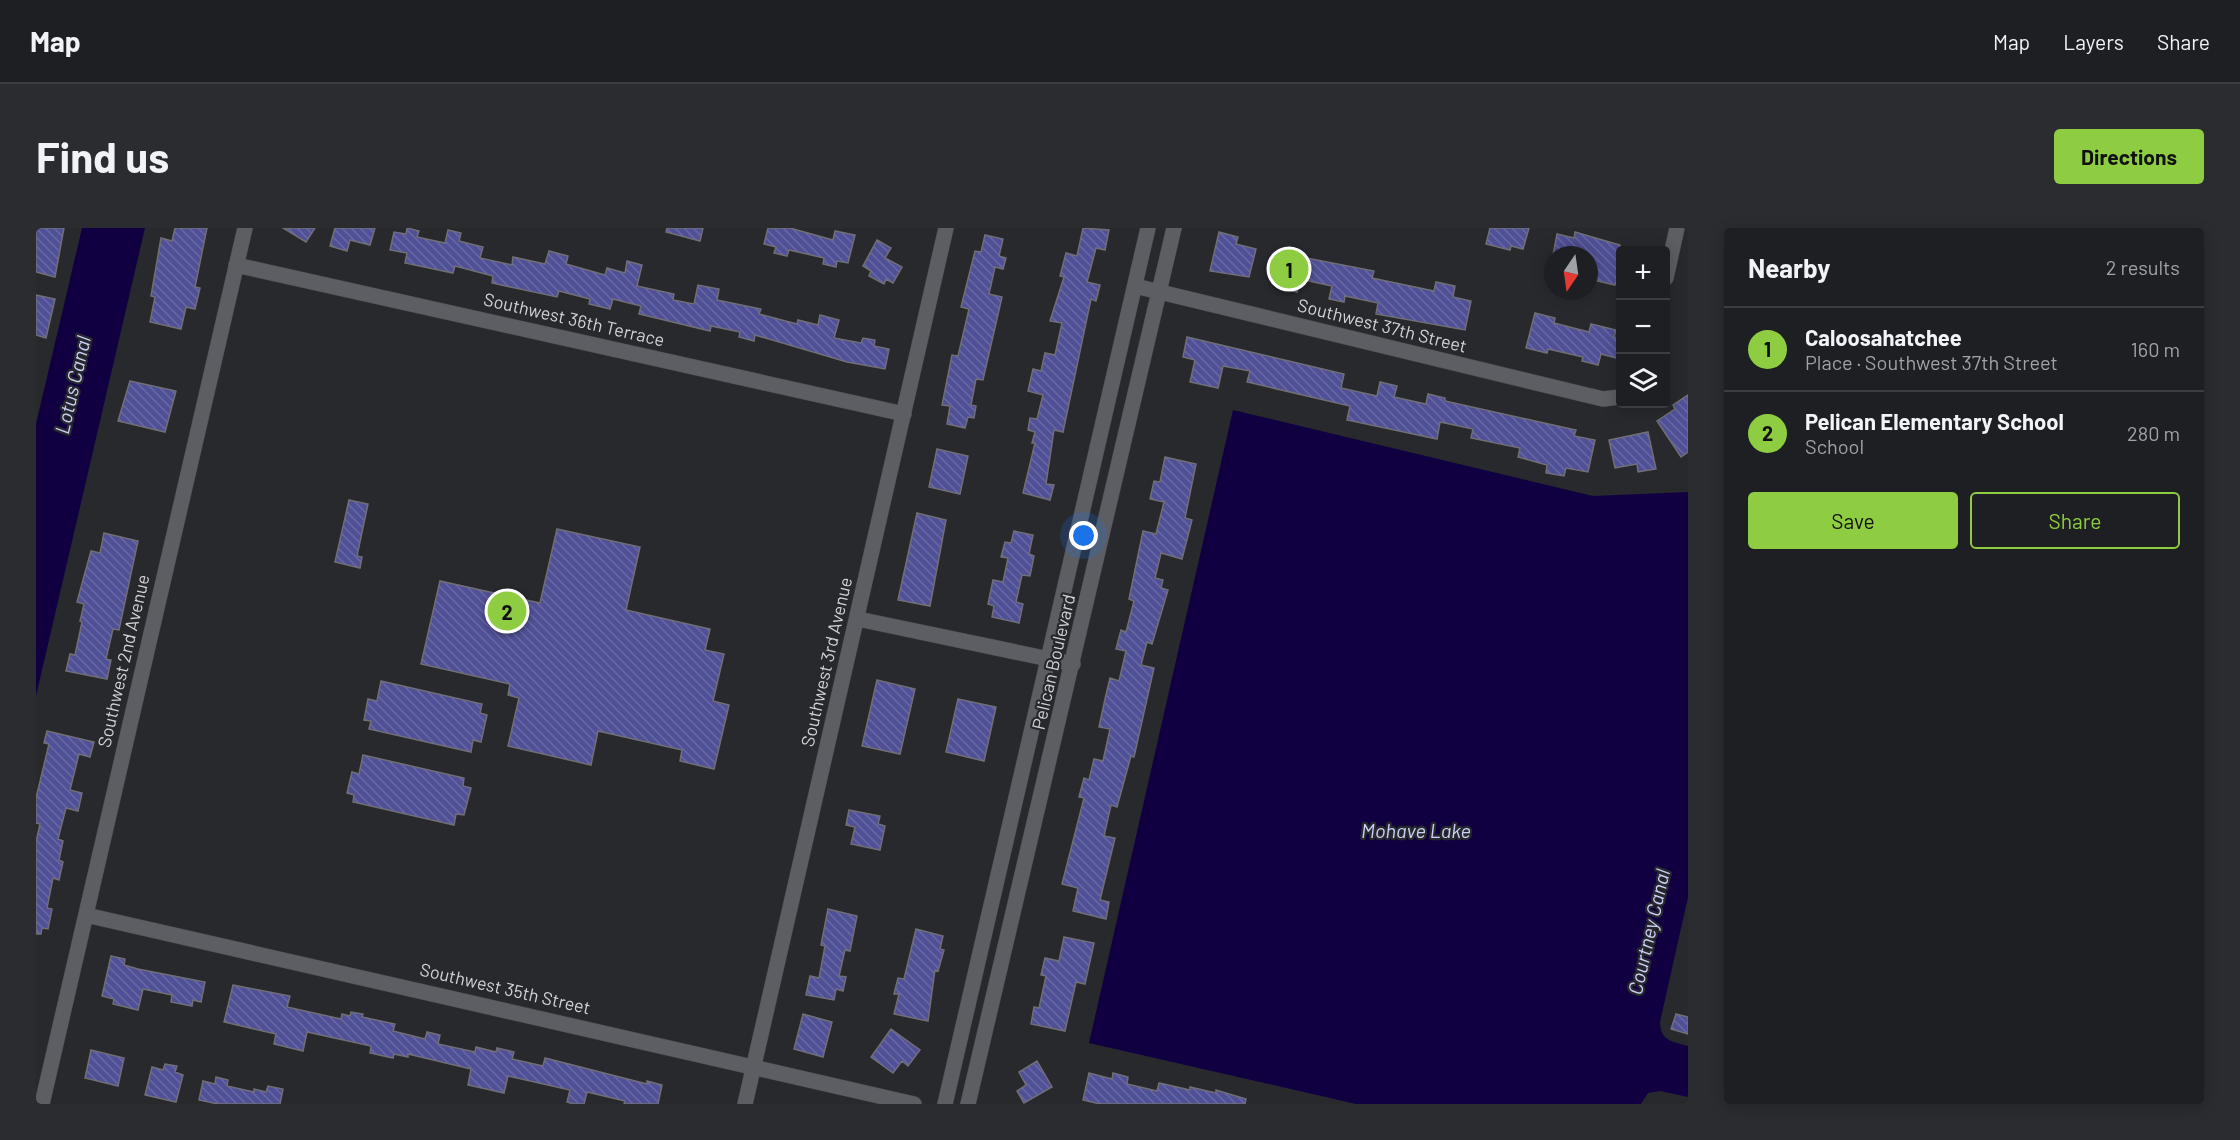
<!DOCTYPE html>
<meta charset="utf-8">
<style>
:root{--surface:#1e1f22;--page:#2b2c2f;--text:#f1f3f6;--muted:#a1a2a5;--line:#3c3d40;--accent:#8ecd42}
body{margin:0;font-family:Barlow,sans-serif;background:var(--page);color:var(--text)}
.controls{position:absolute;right:18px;top:18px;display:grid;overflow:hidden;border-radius:6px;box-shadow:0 3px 15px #0003}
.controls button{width:54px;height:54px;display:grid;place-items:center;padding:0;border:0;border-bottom:2px solid var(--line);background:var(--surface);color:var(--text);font:30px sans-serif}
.compass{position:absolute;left:1508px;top:18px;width:54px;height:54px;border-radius:50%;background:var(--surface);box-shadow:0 3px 15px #0003;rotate:193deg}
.you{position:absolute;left:1048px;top:308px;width:21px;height:21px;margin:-15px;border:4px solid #fff;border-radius:50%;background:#1a73e8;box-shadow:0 0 0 9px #1a73e833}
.badge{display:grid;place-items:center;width:39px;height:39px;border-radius:50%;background:var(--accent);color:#111;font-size:20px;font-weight:700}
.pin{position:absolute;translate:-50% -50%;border:3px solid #fff;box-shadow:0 2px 6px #0006}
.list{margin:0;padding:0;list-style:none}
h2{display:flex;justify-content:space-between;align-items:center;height:78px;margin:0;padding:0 24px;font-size:26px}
h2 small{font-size:20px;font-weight:400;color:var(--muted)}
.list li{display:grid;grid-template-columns:39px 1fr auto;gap:18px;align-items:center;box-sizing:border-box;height:84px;padding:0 24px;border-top:2px solid var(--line)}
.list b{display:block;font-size:22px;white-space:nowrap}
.list p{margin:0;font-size:20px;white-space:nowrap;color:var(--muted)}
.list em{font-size:20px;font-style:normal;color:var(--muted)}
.actions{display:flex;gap:12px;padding:18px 24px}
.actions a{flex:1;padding:14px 0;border:2px solid var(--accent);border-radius:6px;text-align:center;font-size:21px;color:var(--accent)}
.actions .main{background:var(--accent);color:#111}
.icon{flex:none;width:33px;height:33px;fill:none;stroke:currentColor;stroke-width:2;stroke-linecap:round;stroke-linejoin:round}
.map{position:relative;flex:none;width:1652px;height:876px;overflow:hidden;border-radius:6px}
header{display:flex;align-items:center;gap:36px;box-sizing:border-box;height:84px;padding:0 30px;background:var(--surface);border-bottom:2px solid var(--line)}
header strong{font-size:28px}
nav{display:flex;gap:33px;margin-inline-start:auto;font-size:21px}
.intro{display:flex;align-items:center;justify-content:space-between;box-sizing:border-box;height:144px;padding:0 36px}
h1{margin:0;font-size:42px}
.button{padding:15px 27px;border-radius:6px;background:var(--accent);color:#111;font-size:21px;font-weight:700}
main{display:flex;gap:36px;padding:0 36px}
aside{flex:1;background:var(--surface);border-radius:6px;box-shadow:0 3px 15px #0003}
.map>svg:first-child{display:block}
.water{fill:#100042}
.building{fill:url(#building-back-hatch);stroke:#6f6f75;stroke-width:1.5}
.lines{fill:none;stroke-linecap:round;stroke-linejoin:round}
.street-casing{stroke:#47474c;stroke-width:16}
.secondary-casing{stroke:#47474c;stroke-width:16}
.street{stroke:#5d5e63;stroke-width:15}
.secondary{stroke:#5d5e63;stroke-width:15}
.labels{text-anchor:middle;stroke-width:4.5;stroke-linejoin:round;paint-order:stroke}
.street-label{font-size:18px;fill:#d3d3d6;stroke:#28292d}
.water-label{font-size:20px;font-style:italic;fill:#cdd1fa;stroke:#28292d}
</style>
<header>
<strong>Map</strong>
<nav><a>Map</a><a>Layers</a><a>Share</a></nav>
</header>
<div class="intro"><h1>Find us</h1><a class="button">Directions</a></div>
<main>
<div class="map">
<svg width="1652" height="876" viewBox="0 0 1652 876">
<defs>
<pattern id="building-back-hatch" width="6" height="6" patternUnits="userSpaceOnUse" patternTransform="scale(1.5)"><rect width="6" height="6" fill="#505097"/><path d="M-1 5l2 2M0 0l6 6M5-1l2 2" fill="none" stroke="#6868a5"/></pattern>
</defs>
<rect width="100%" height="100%" fill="#28292d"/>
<path class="water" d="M46,0H109L0,468V196Z
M1197,182L1557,268L1652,264V669L1624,794C1624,812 1636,814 1652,818V869L1624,863L1612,865L1605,876H1320L1053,815Z"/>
<path class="building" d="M0,0H28L19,49L0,44Z
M139,0H171L159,59L164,60L159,81L150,79L145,101L114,94L119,69L115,68L125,10L136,13Z
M247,0H279L270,14Z
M299,0H339L334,17L314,12L311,23L294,18Z
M371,0L383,3L381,9L409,15L412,2L425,5L423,13L447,19L444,30L476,37L477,29L509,36L513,23L532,28L530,36L569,47L571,40L589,45L591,33L606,37L601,58L638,66L637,72L658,76L662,57L683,61L681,72L725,81L723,86L761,96L762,92L782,97L784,87L803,92L798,110L825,115L827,110L839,112L838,118L853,121L849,141L811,134L719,107L718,113L703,109L704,104L675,98L674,103L603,86L605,78L577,71L574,81L553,76L554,71L523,63L521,69L456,55L457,48L419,38L417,45L369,35L371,25L354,22L358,4L370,6Z
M631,0H667L664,13L630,4Z
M732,0H754L797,12L799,3L819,7L812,35L801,33L800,39L787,36L788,30L762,24L753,22L751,28L738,25L740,19L728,16Z
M1047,0L1073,2L1069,22L1060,20L1051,54L1064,57L1060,73L1055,71L1027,204L1018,202L1010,256L1018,257L1014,272L987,265L999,215H996L999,204L992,202L994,190L1001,191L1007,167L992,163L997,141L1005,143L1009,125L1019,127L1026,95L1014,93L1028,49L1024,48L1030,25L1041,28Z
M1454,0H1493L1487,21L1475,18L1474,22L1450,16Z
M1183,4L1202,9L1200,16L1220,21L1213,49L1174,43Z
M1539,4L1584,17V50L1581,49L1579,57L1553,51V27H1517L1521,6L1538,10Z
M949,7L967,11L963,28L970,30L967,41L959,39L953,66L966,69L947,152L940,151L935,177L940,178L938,190L932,189L929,200L911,196L914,178L906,177L916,127L922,128L933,81L925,79L939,23L945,24Z
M841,12L855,20L849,30L866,39L857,55L850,51L848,56L833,48L835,43L827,38Z
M1251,29L1265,32L1266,29L1338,43L1336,50L1398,63L1400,54L1419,58L1417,69L1435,73L1429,102L1340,86L1342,75L1309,68L1308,74L1293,71L1296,58L1264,51L1261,64L1244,60Z
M0,67L19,71L10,110L0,107Z
M1499,85L1519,90L1518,95L1553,104L1555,96L1580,102L1578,109L1584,111V131L1565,126L1562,137L1546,133L1547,129L1512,121L1511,125L1490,120Z
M1151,109L1308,146L1305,160L1341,168L1344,154L1361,158L1358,169L1390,176L1392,166L1409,170V173L1540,202L1538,208L1559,212L1552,244L1530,240L1528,248L1510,245L1511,237L1482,229L1484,220L1435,210L1437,201L1404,194L1401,211L1311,192L1314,178L1211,154L1214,143L1187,138L1182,160L1154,154L1159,132L1147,129Z
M94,153L140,163L129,204L82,193Z
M1652,167V224L1645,229L1621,193L1639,181L1637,177Z
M1612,204L1620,241L1602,244L1601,236L1579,240L1573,212Z
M901,221L932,228L924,266L893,259Z
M1129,229L1160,236L1149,290L1156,292L1146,331L1125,325L1119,350L1127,352L1125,360L1132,362L1116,416L1111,414L1105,437L1118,440L1098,529L1095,528L1081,579L1075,577L1068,608L1079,610L1064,672L1073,674L1070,691L1037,683L1042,660L1026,656L1048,570L1043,569L1048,550L1053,552L1058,531L1067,533L1074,501L1063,499L1069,471L1074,450L1083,453L1090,423L1080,421L1085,402L1090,404L1098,373L1093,371L1107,303L1120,306L1128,274L1114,271L1118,253L1124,254Z
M313,272L332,276L321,328L326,329L324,340L299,334Z
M881,285L910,292L894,378L862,372Z
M521,301L604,319L590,382L674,401L669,422L688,426L677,473L693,477L678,541L644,533L646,522L562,503L555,537L472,518L483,470L472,467L474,456L385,436L404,353L504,375Z
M978,303L997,307L993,326L998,328L994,348L986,347L980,374L987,376L983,395L956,389L958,378L952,376L957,352L967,354L972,330L965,329L969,314L975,315Z
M68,305L102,313L83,402L77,401L70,431L75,432L71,451L30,443L34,426L39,427L46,394L44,393L48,376L41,374L47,352L55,323L64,325Z
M841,452L879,461L864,526L826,518Z
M345,453L446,476L444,485L451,487L445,514L437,512L435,524L333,501L335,493L328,492L332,471L341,473Z
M922,471L960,479L948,533L910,524Z
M11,503L58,514L54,529L43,526L34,562L46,565L42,583L30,580L22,611L27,613L23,632L27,634L23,652L17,650L11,680L16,681L12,701L6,700L5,706H0V614L4,596L0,595V570L13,516L8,515Z
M327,527L428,550L427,558L435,560L428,587L420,586L418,597L317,574L318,567L311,565L316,544L323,546Z
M813,582L844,588L842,596L849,598L844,622L815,616L819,599L810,597Z
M792,681L821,688L814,723L809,722L803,748L810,749L807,763L800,761L798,772L770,767L774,748L783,750L789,718L785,717Z
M880,701L907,708L904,721L908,722L902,743L899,742L892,793L858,786L863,766H858L862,750L868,751Z
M1028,709L1058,715L1049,756L1040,754L1029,803L995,796L998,779L1003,780L1010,748L1005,747L1009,730L1023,733Z
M75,728L89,731L88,737L102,741L169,754L165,774L157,772L156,778L135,774L136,767L107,761L102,782L77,776L78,771L66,768Z
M197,757L254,768L251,779L305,791L306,786L314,788L315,784L327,786L326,789L359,796L357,803L389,811L391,804L404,807L402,816L439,824L440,819L460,824L461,820L478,824L476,831L507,838L509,830L611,856V853L626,857L622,876H588L589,873L551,864L548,876H538L531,874L534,862L472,848L468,865L432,857L435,841L372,826V829L358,826L357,830L334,825L335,818L271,804L267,823L238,816L240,806L188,794Z
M767,786L796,794L787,829L758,821Z
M1640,786L1652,789V806L1635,801Z
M855,801L884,822L872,838L866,833L857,845L835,829Z
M55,822L88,830L82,858L49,850Z
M1001,833L1016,859L988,875L981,863L990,857L983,844Z
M129,836L141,838L139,844L147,847L140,874L109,867L116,839L127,842Z
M1053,845L1076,851L1077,845L1092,849L1091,856L1121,863L1123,855L1154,862V859L1180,865V862L1210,871L1209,876H1064L1047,872Z
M180,849L192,852L191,858L218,864V861L230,864L232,858L247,861L244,876H182L163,872L167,853L179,856Z"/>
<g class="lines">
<g class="street-casing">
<path id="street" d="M200,37L868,186
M1630,50L1641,0
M1099,58L1567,171L1584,169
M822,391L1037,436
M50,687L878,876
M6,876L209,0
M709,876L910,0"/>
</g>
<g class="secondary-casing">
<path id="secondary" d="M909,876L1112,0
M932,876L1138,0"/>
</g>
<use href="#street" class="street"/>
<use href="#secondary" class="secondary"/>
</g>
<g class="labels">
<g class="street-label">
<text transform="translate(538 92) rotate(13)" y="6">Southwest 36th Terrace</text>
<text transform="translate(1346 98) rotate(14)" y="6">Southwest 37th Street</text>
<text transform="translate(88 433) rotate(-77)" y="6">Southwest 2nd Avenue</text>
<text transform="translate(791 434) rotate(-77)" y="6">Southwest 3rd Avenue</text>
<text transform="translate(1018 434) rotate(-77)" y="6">Pelican Boulevard</text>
<text transform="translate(469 761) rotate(13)" y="6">Southwest 35th Street</text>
</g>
<g class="water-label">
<text transform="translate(37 157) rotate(-77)" y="7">Lotus Canal</text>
<text x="1380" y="610">Mohave Lake</text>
<text transform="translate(1613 704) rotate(-77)" y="7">Courtney Canal</text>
</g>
</g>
</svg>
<div class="controls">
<button>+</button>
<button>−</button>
<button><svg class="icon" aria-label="layers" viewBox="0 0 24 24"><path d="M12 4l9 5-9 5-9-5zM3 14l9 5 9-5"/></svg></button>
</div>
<svg class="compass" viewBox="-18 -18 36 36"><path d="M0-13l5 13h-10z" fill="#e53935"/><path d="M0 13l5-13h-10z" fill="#a1a2a5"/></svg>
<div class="you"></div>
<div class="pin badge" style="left:1253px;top:41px">1</div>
<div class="pin badge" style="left:471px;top:383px">2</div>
</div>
<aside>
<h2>Nearby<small>2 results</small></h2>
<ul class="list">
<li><span class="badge">1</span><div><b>Caloosahatchee</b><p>Place · Southwest 37th Street</p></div><em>160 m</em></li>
<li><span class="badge">2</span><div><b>Pelican Elementary School</b><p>School</p></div><em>280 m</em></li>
</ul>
<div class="actions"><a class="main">Save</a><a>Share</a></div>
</aside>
</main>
